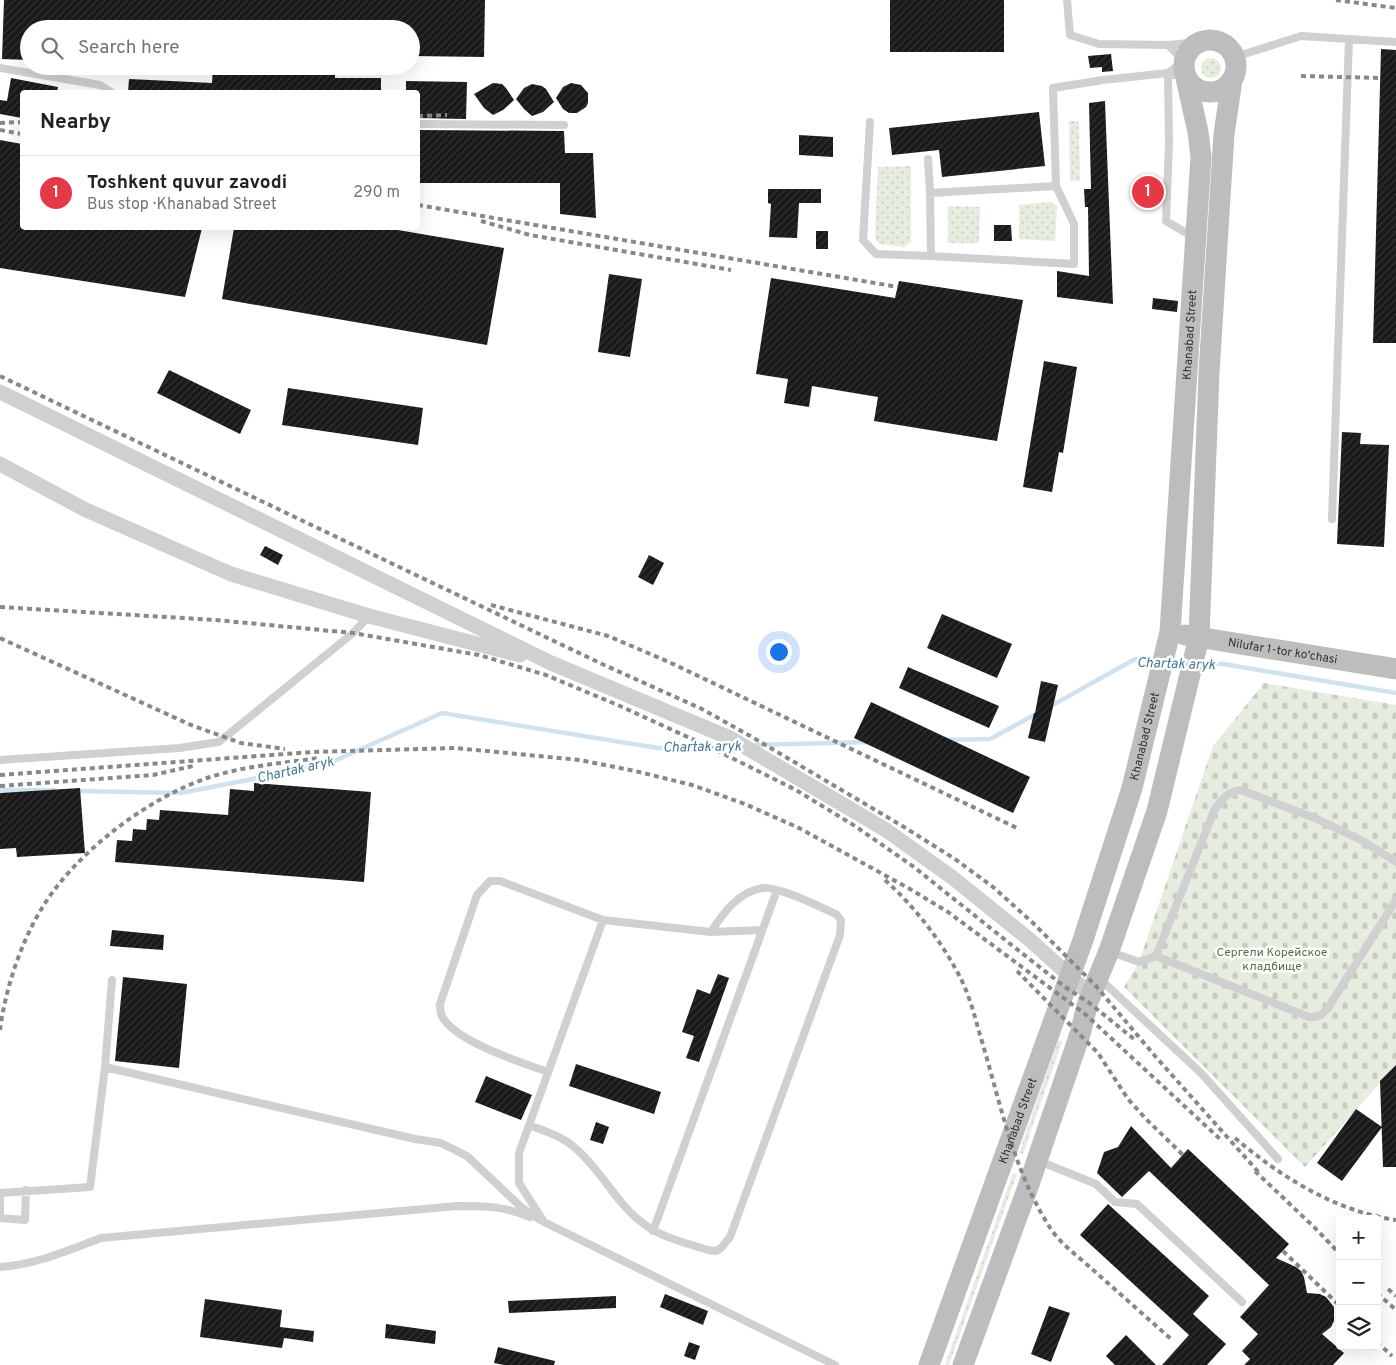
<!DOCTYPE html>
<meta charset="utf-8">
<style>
:root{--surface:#fff;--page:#f2f2f2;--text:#222;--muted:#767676;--line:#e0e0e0;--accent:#e63946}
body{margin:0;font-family:Overpass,sans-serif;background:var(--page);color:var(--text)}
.controls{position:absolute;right:15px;bottom:15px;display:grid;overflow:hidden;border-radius:5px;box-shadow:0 5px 20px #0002}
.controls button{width:45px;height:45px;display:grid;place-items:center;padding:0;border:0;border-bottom:1px solid var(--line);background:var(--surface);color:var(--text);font:25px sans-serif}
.you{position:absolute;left:778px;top:651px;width:18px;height:18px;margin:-12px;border:4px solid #fff;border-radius:50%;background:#1a73e8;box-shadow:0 0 0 8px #1a73e833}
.badge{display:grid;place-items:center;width:32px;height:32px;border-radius:50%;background:var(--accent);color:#fff;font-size:16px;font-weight:700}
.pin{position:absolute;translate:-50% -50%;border:2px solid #fff;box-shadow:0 1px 5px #0006}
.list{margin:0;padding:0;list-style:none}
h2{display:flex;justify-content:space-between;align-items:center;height:65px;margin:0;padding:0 20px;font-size:21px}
h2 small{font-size:16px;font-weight:400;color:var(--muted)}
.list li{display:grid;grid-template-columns:32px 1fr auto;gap:15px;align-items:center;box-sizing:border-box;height:75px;padding:0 20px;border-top:1px solid var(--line)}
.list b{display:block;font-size:19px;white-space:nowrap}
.list p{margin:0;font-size:16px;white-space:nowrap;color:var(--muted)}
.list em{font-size:16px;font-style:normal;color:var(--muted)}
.icon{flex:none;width:28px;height:28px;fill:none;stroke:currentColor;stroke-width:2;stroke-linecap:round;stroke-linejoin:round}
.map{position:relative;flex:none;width:1396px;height:1365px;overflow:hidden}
.search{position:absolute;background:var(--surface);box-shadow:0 5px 20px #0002;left:20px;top:20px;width:400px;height:55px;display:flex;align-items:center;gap:12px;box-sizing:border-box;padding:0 18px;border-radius:28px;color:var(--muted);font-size:19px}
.panel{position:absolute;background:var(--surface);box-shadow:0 5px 20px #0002;left:20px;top:90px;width:400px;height:140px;border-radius:5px}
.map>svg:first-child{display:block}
.grass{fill:url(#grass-dots)}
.cemetery{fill:url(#cemetery-stones)}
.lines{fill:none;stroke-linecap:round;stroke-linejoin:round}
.stream{stroke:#cfe2ee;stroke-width:4.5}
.building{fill:url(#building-hatch)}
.lane{stroke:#d0d0d0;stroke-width:8}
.street{stroke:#d0d0d0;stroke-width:15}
.secondary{stroke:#bdbdbd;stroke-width:21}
.rail{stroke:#888;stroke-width:4;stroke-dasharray:5 4;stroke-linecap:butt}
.labels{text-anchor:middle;stroke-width:5;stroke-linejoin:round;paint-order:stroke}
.street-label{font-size:12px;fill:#333;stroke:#fff}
.park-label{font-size:12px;fill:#56703f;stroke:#fff}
.water-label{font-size:14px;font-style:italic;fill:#3f7597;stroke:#fff}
</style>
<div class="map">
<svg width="1396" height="1365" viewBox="0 0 1396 1365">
<defs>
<pattern id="grass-dots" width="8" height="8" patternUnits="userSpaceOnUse" patternTransform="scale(1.25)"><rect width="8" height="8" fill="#e6ecdf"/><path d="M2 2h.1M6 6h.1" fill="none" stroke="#c6cbc0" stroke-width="1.8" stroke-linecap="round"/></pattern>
<pattern id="cemetery-stones" width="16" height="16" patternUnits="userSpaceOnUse" patternTransform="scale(1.25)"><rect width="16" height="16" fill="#e6ecdf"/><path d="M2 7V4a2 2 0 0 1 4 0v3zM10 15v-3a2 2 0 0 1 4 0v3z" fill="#c6cbc0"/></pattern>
<pattern id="building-hatch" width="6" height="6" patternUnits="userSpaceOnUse" patternTransform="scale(1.25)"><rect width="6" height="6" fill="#1a1a1a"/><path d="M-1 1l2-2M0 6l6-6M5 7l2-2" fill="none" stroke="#333"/></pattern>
</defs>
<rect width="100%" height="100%" fill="#fff"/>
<path class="grass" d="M1201 68a10 10 0 1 1 20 0a10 10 0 1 1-20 0Z
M1069,121H1079L1080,181H1070Z
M911,166V242L904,247L879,244L877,242L875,235L878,167Z
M1051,202L1057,206L1055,241L1019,239V205Z
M948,206L980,207L979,243H948Z
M1058,1040L1062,1042L1023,1154L1019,1153Z
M1013,1173L1017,1174L949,1365H945Z"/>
<path class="cemetery" d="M1264,683L1396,705V1065L1305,1167L1124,987L1139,962L1213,746Z"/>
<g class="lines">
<path class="stream" d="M1169,661L1186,662
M1199,663L1223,664L1396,693
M1049,707L1135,659L1156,660
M947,740L990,739L1038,713
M752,745L869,742
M0,790H54
M76,791L181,793L325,765L442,713L658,748L735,746"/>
</g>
<path class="building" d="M4,0H485L484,57L411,56V29H29V60L2,59Z
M890,0H1004V52H890Z
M1381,49L1396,50V343H1373Z
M1111,54L1113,71L1102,72V67L1090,68L1088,56Z
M213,66H335V78H381V92H128L129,79L212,83Z
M11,78L58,87L57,92H22V118L0,114V100L7,101Z
M406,81L467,82L466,119L418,118V92H406Z
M493,83L502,84L506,88L514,100L503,110L493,115L484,108L474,94Z
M571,83L581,85L588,93V103L586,107L577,113H569L563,109L556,98L563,87Z
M532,84L542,86L546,89L554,102L543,112L532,116L524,109L516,99L524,88Z
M1105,101L1107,153L1113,304L1057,297V271L1089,276L1088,207H1085L1084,189H1091L1089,103Z
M1039,112L1045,166L942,177L939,150L892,155L889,128Z
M418,130L564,131L565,153H593L596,218L560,214V183H418Z
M799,135L833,137V157L799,155Z
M0,140L22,144V228H202L185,297L0,268Z
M768,189H821V203H799L797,238L769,237L771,204L768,203Z
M994,225H1011L1012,241H994Z
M234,228H386L504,248L487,345L222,299Z
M816,231H828V249H816Z
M609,274L642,279L630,357L598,352Z
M771,278L895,298L899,281L1023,300L997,441L874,421L878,397L812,386L809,407L784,403L788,379L756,374Z
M1153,298L1178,301L1177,312L1152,309Z
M1044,361L1077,367L1063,453L1059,452L1052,492L1023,487Z
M169,370L251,410L240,434L157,393Z
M288,388L423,408L418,445L282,425Z
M1342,432L1361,433L1360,444L1389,445L1384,547L1337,544Z
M265,546L283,555L278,565L260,555Z
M649,555L664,563L653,585L638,577Z
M942,614L1012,644L997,678L927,648Z
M908,667L999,706L989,728L899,688Z
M1041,681L1058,685L1045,742L1028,738L1034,713H1035Z
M871,702L1030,777L1013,813L854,738Z
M254,783L371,792L364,882L115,862L117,840L132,841L133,829L146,830L147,819L159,820L160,810L228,815L230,789L254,791Z
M80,788L85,853L17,857L16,848L0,849V793Z
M112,930L164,935L163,950L110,946Z
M718,974L729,978L699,1062L686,1058L694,1036L682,1032L697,989L710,994Z
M123,977L187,984L179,1068L115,1061Z
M576,1064L661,1092L654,1114L569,1086Z
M1396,1065V1167H1383L1380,1081Z
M486,1076L532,1095L521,1120L475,1102Z
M1356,1109L1382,1127L1342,1181L1317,1163Z
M596,1122L609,1127L603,1144L590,1140Z
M1131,1126L1171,1168L1188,1149L1289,1244L1276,1258L1296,1267L1301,1271L1304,1277L1307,1293L1320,1294L1326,1297L1334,1307V1321L1331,1327L1322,1334L1344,1353L1333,1365H1244L1250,1359L1242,1351L1258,1334L1240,1317L1269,1285L1149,1171L1122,1197L1097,1173L1104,1152L1118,1147Z
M1108,1204L1209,1296L1193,1314L1226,1344L1207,1365H1162L1189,1335L1080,1235Z
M665,1294L708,1311L703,1325L660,1307Z
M616,1296V1308L509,1313L508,1301Z
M205,1299L282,1310L280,1327L314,1331L313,1342L284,1338L282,1348L200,1337Z
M1049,1306L1070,1313L1051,1362L1031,1354Z
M386,1324L436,1331L435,1344L385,1338Z
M1126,1335L1156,1365H1115L1106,1356Z
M689,1342L700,1346L695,1360L684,1356Z
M498,1347L555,1361L554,1365H504L494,1363Z"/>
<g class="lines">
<path class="lane" d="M1067,0L1070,35L1099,44L1168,45L1199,42
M1235,57L1301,36L1396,42
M0,68L100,85L111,92
M1168,73L1169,143L1166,221L1188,234H1195
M1168,73L1184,61L1168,45
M870,122L863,240L876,254L931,256L930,193L1056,186L1053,88L1103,80L1168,73L1184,77
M418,124L564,125
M928,159L930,193
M931,256L1074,264V224L1056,186
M1332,519L1349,39
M0,760L179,748L219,742L353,633L369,616
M762,930L711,932L603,920L519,1153V1183L544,1222L835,1365
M1111,952L1139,962L1156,956L1309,1017C1318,1018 1322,1015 1328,1008L1396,900
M1156,956L1214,811C1221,800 1228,791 1241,790L1317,819L1363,841L1396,862
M1100,979L1201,1073L1278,1159
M112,980L105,1067L415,1139L441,1143L467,1156L521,1207L540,1220
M548,1072C522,1063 454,1041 442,1016C440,1012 440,1008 440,1004L477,895L490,881H500L603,920
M529,1125C545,1131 561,1136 574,1147C601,1169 616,1204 644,1224C662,1238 687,1243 708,1250L716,1251L721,1248L730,1237L840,935L841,920L836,914C820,907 778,886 763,888C739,891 723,913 711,932
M1039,1161L1096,1184L1115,1202L1137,1204L1242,1302
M0,1214V1193L90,1187L105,1067
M0,1218L25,1220L26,1190
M653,1231L777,890
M0,1267C35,1265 69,1250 101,1238L457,1206C485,1206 504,1206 530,1217"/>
<path class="street" d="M0,392L551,663L730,738L886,830L953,878L1030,940L1091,995
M0,464L86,510L231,574L369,616L520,655"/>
<g class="secondary">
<circle cx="1210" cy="66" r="26"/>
<path id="s1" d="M1185,635L1396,669"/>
<path id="s2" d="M929,1365L1083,940L1132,788L1170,632L1201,157L1198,132L1186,78"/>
<path d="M963,1365L1028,1187L1080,1034L1088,1002L1109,951L1157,811L1199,637L1209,373L1224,134L1232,80"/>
</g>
<path class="rail" d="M1336,0L1396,8
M1301,76L1380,78
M418,116L447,115
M0,123L22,122
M0,130L22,134
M418,205L898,287
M481,221L530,235L731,270
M0,376L602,664L702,709L752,737L904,827L955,859L993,887L1033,923L1095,985L1155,1056L1261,1175
M491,605L608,636L669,662L1017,828
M0,607L216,620L353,633L479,655L546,675L620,706L718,751L796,790L855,826L914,867L1009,943L1065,987L1088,1002L1134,1039
M0,638L191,725L241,743L285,749
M0,775L312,752L455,748L580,760L635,771L692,785L745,804L799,828L910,889L948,912L1085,1014L1220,1139
M0,786L153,775L193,766
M885,880C916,908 943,943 962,981C970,998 975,1017 980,1035C1000,1100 1012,1168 1049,1226C1059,1243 1078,1256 1092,1269C1118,1292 1145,1316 1171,1339
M1017,971L1098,1053L1128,1099L1146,1119L1183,1155
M0,1030C5,990 21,942 42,908C76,852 149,797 210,777C245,766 283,763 319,758
M1235,1138C1281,1177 1335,1211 1396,1220
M1255,1171L1315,1228L1340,1254
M1283,1251L1340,1306
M1388,1289L1396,1296
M1377,1293L1396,1310
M1377,1342L1392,1356"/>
</g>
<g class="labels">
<g class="street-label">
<text dy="4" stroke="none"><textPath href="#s2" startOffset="1070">Khanabad Street</textPath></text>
<text dy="4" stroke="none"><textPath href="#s1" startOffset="99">Nilufar 1-tor ko'chasi</textPath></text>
<text dy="4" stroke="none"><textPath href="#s2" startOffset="665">Khanabad Street</textPath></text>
<text dy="4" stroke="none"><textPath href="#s2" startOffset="260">Khanabad Street</textPath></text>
</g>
<g class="park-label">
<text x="1272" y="956">Сергели Корейское<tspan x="1272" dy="14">кладбище</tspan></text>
</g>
<g class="water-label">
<text transform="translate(1176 663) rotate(2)" y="5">Chartak aryk</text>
<text transform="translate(702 746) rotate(-1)" y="5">Chartak aryk</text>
<text transform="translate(295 769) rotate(-13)" y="5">Chartak aryk</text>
</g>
</g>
</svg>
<div class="controls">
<button>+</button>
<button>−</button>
<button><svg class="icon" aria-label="layers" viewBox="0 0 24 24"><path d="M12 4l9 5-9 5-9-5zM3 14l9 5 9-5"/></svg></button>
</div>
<div class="you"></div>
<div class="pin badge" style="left:1148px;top:192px">1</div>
<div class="search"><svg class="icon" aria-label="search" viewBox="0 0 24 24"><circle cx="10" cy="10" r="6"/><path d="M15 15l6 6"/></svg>Search here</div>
<section class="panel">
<h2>Nearby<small></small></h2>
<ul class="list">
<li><span class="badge">1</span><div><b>Toshkent quvur zavodi</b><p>Bus stop · Khanabad Street</p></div><em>290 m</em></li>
</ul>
</section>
</div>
